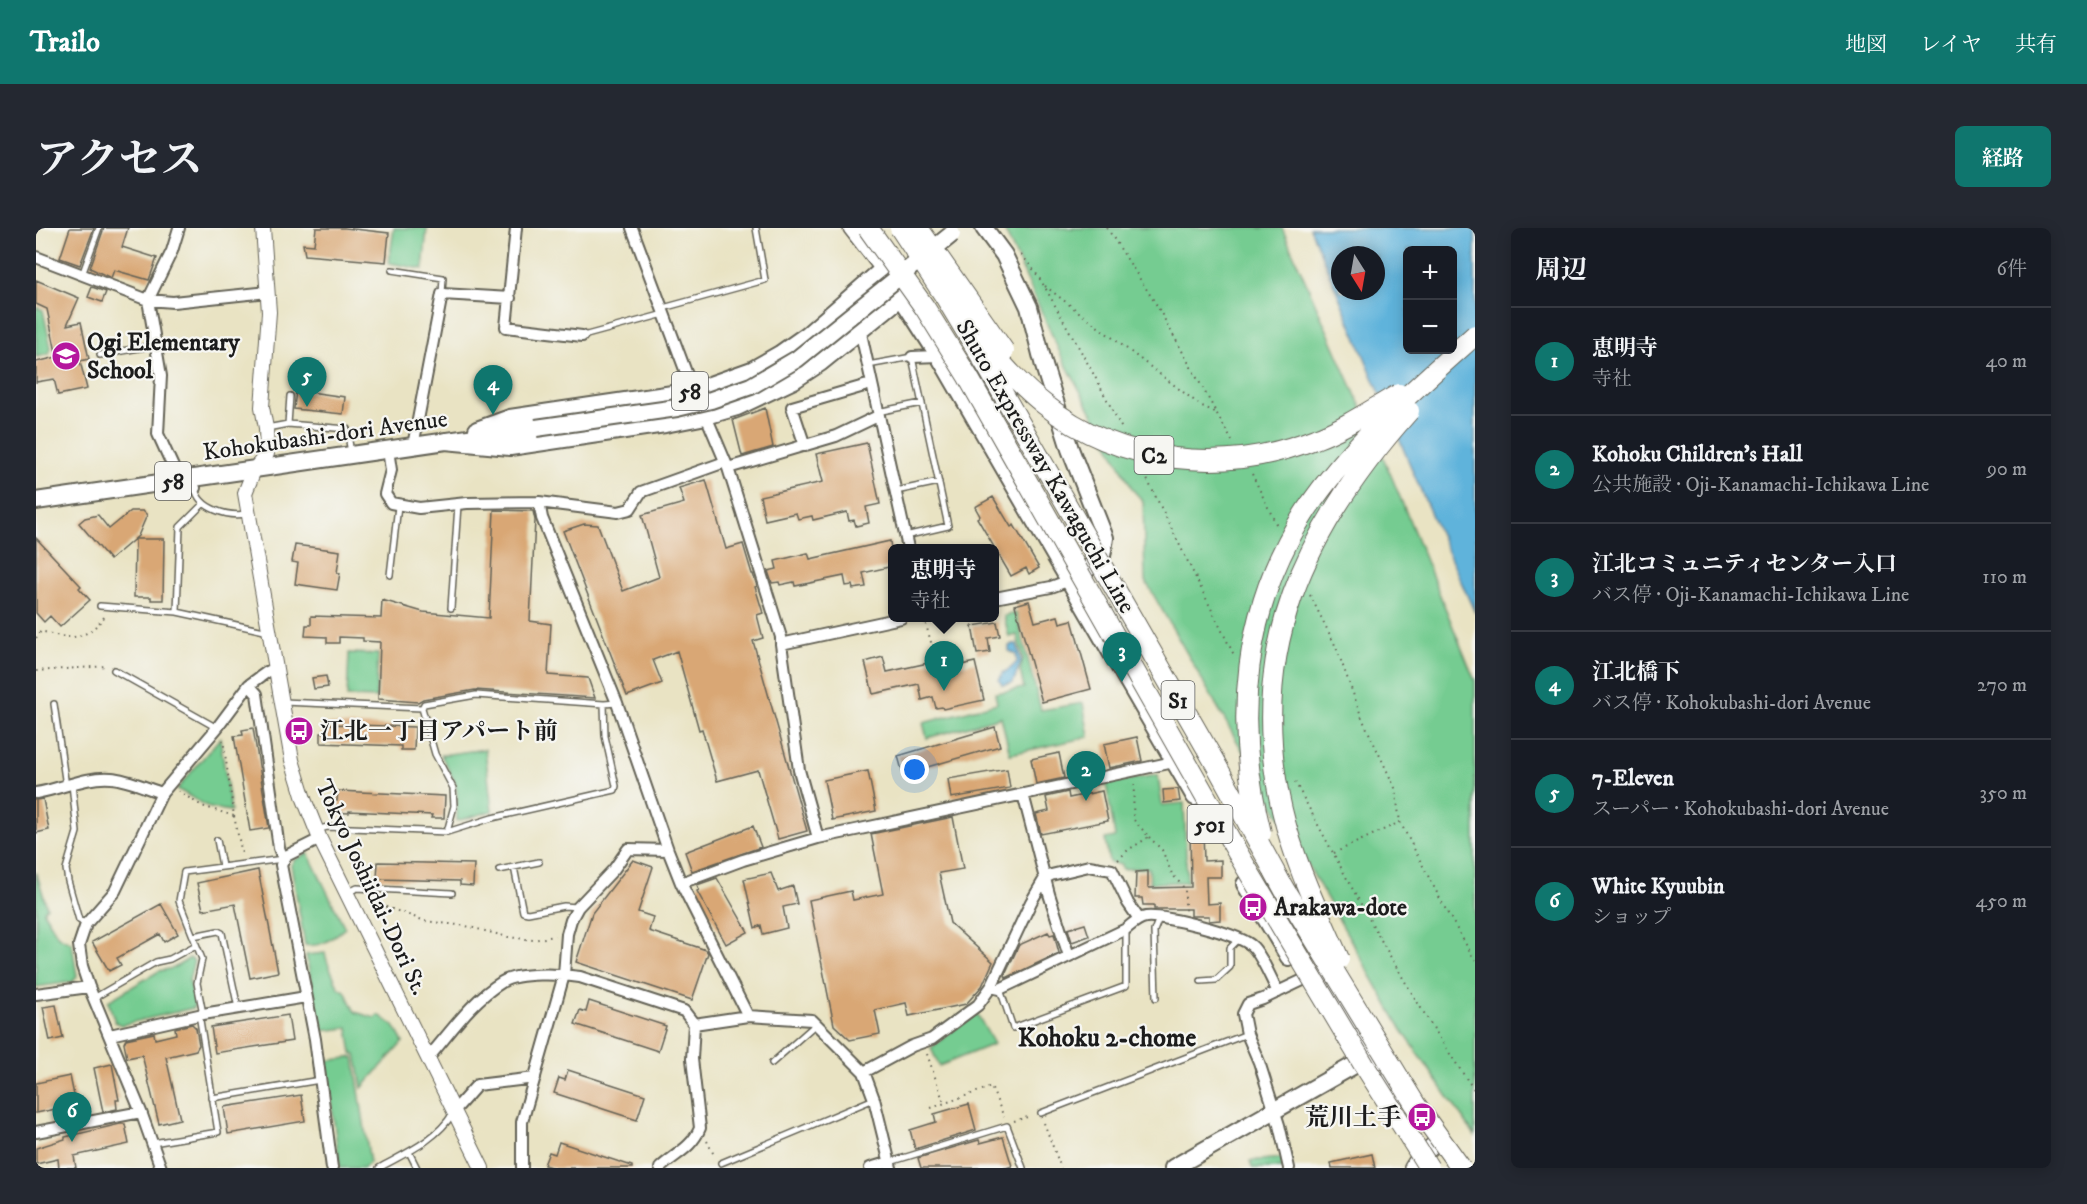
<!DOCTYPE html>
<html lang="ja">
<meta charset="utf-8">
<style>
:root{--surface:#171b24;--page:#242831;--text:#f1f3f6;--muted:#9ea1a6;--line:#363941;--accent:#0f766e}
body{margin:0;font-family:"IM FELL DW Pica","Noto Serif JP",serif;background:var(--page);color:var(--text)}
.controls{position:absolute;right:18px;top:18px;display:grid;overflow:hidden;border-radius:9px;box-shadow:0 3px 15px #0003}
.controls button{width:54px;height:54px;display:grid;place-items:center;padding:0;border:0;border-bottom:2px solid var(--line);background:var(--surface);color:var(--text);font:30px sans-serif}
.compass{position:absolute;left:1295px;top:18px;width:54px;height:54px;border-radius:50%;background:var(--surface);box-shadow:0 3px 15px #0003;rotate:169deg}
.you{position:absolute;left:879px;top:542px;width:21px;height:21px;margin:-15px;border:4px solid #fff;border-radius:50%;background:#1a73e8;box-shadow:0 0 0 9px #1a73e833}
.badge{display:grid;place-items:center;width:39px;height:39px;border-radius:50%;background:var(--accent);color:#fff;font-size:20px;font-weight:700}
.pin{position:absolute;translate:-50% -50px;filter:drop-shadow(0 2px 3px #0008)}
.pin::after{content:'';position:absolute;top:32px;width:21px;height:18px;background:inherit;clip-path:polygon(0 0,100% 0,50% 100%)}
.popup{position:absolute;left:852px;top:316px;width:111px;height:78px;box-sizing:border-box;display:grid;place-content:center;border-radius:9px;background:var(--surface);filter:drop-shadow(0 2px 4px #0005);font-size:20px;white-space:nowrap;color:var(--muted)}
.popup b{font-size:22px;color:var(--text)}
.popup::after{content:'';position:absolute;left:50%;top:100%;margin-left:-12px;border:12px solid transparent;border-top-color:var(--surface)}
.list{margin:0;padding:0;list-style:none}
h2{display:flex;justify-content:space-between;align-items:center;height:78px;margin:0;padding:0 24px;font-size:26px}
h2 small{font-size:20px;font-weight:400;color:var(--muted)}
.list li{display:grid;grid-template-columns:39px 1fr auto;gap:18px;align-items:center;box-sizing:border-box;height:108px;padding:0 24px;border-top:2px solid var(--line)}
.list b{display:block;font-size:22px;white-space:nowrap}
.list p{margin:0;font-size:20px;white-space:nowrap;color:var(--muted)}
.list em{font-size:20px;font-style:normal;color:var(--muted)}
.map{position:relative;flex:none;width:1439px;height:940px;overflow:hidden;border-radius:9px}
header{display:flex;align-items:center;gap:36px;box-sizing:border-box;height:84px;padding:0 30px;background:var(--accent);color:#fff}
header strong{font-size:28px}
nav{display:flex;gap:33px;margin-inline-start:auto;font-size:21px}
.intro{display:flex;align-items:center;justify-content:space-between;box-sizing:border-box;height:144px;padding:0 36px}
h1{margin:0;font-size:42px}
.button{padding:15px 27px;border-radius:9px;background:var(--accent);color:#fff;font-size:21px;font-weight:700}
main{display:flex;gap:36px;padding:0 36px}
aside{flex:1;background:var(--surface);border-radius:9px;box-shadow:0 3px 15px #0003}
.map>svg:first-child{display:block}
.green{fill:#74cc91;stroke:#487456;stroke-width:1.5}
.water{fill:#5fb3db;stroke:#3e687c;stroke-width:1.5;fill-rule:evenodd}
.building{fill:#d9a774}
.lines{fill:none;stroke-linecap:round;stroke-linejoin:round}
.service-casing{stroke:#646256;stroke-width:8}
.minor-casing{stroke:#646256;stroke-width:14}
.tertiary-casing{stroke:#646256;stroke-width:16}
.secondary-casing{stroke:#646256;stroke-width:18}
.primary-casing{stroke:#646256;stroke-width:20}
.path{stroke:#646256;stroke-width:2;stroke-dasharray:1.5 4.5;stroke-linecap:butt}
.service{stroke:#fff;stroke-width:5}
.minor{stroke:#fff;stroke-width:10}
.tertiary{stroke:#fff;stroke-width:14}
.secondary{stroke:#fff;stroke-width:15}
.primary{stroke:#fff;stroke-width:16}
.primary-bridge-casing{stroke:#646256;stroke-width:20;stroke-linecap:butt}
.motorway-bridge-casing{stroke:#646256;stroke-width:22;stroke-linecap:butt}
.primary-bridge{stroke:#fff;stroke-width:16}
.motorway-bridge{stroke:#fff;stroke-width:20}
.labels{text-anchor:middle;stroke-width:4.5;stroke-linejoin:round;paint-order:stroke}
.shield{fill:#f6f6f2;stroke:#5d5d5c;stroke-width:1.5}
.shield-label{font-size:22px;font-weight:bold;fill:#1c1c1c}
.poi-label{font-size:24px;font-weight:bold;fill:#1c1c1c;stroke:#f6f6f2;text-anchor:start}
.street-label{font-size:24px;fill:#1c1c1c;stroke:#f6f6f2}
.neighbourhood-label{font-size:26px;font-weight:bold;fill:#1c1c1c;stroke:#f6f6f2}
</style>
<header>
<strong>Trailo</strong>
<nav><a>地図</a><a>レイヤ</a><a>共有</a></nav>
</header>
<div class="intro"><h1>アクセス</h1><a class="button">経路</a></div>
<main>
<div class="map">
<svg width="1439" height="940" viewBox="0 0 1439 940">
<rect width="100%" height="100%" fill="#f6f6f2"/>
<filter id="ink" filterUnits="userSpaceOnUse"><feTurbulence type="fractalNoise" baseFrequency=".0167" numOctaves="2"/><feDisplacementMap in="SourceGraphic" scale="12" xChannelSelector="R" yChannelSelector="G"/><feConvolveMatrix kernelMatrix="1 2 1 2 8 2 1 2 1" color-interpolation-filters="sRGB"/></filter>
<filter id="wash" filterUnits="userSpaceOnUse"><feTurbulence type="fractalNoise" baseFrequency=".008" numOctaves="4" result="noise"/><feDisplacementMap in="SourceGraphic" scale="24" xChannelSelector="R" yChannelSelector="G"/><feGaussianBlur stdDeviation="1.35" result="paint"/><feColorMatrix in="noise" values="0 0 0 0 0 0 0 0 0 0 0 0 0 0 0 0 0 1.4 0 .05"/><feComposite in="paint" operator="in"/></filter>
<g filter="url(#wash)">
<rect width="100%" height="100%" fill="#e9e3c3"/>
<path class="green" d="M358,0H391L387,41L353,35Z
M970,0H1246L1357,252L1439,453V908L1366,802L1109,352L1107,273L1097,262L1025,127L968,1Z
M0,79L7,82L15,120L13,126L0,129Z
M980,385L1005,482L1047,475L1053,509L974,526L965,489L891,510L887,495L961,475L959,465L988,460L984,443L987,430L981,407L973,409L968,388Z
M313,425L342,426L340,470L311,469Z
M184,510L195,583L174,580L141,561Z
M449,521L456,583L421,593V564L419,554L405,527Z
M1122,547L1126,577L1148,575L1151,654L1114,655L1113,640L1086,641L1085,637L1073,634L1069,611L1079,609L1070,555Z
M272,625L309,700C296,710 287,720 269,717L255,637L258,632Z
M0,644L11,679L8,682V685L22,708L36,715L41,749L36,754L0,759Z
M289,725C291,737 298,747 302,759L309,763L319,784L339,790L343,787L358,798L367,814L326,860L320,826H316L312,800L285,803L270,727Z
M154,730L158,733L153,752L159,776L157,780L85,797L79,794L72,773L123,743L138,740Z
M940,784L958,816L903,838L895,820Z
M318,829L334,935L327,940H304L290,833Z
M1246,930L1247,940H1216L1214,933Z"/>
<path class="water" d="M1274,0H1439V385L1394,284ZM1372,22H1416V122H1372ZM1304,27H1340V63H1304Z
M977,416H981L985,433L977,455L966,457L963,452L967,445L975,440L981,434L980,426L973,423V418Z"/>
<g id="blocks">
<path class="building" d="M34,0H58L44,37L24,30Z
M68,0H92L86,19L121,30L113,52L78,42L75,50L54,40Z
M280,0H309L353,5L350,34L269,27L267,16L278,17Z
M0,52L43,70L31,97L45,94L53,131L44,133L51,161L22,167L18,151L0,154V134L21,129L11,81L0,76Z
M56,59L70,64L66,74L52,69Z
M260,162L309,169L307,186L258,181Z
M729,180L737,219L706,228L697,192Z
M831,215L844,276L830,279L833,295L820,298L818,292L813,293L811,284L777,292L776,288L762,291L760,285L729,292L724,268L787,254L780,226Z
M670,252L690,321L707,316L716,346H717L721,358L719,359L727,385L721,387L727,410L717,413L771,603L742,611L722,542L681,553L666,501L663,502L641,423L617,432L626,455L591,468L527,303L548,296L562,297L587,363L623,349L606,287L648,275L643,260Z
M957,269L975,299L978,297L1003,340L993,346L990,340L975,348L941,290L944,288L939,279Z
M458,282L497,283L499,292L494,393L515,396L512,447L552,450L559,470L439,462L387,471L382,474L342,471L344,414L327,413V410L303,409V415H291V409L269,408L270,397H275V388L345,390L346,372L387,384L453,390Z
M95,283H107L111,287L102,308L74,332L43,295L49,290L62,287L73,301Z
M0,310L45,358L43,360L54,372L24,399L14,388L8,394L0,385Z
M99,311H128L127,372H115V369H98Z
M854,313L857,338L827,345L830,359L817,361L816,357L810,358L808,348L759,358L758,354L744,357L743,354L736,355L732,343L741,341L739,333L772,325L774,331Z
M259,317L304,323L301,345H304L301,362L259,356L262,335L256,334Z
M993,373L999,394L1022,388L1024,395L1036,392L1055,461L1006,474L979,377Z
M961,394L964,408L952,410L954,424L941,426L936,398Z
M847,429L851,444L919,429L921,438L939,434L948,472L907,481L906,479L900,480L897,469L886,472L883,456L837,466L829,434Z
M290,448L292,459L278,461L276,450Z
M291,496L379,499L378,522H365V518L285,515V505H291Z
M959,499L964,518L867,546L862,528Z
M217,500L233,600L214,603L198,508L207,507L206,502Z
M1101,509L1106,533L1073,540L1068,516Z
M1023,525L1028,550L1000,556L995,531Z
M971,541L974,560L915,570L912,551Z
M832,543L840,583L796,592L788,552Z
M1142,561L1144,573L1128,575L1127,562Z
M302,563L409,568L408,590H395L396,587L313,583V585L295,584L296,573H301Z
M1066,563L1072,593L1005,606L1000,586L1013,583L1010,569L1032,564L1033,570Z
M7,571L13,602L0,605V572Z
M917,589L927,641L903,645L914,695L957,734L946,758L930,776L873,788L870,775L839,782L844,806L814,812L798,797L773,672L815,663L817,672L847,666L835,606Z
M717,598L725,619L656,643L649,624Z
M1154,602H1167L1168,633L1185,632V649H1170L1171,676L1184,675V692L1173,693V688H1155V681H1118V677H1107L1106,670H1099L1100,644L1112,643V659L1114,660L1155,659Z
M597,632L617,639L602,684L617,689L613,703L670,722L672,725L656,772L540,734L556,685Z
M342,634L438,636L437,658L424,657V653L341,651Z
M222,642L242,744L214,750L199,676L167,682L161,655Z
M735,645L742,663L757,658L761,676L747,679L751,700L727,706L725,697L719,700L708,651Z
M681,650L712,704L690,716L661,663L663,662L661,657Z
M125,676L142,706L128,714L124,706L81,730L85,737L73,743L56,714Z
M1049,696L1053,708L1036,714L1032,701Z
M1012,704L1014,707L1018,706L1023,725L970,750L969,747L983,717Z
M553,773L630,798L622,823L539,796L544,782L550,784Z
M20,777L27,810L14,813L7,779Z
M252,787L256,813L179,825L175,799Z
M156,796L160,800L163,817L160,822L130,829L144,891L123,896L106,827L91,830L88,815L90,811L118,805L119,811L140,806L139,800Z
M76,836L83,872H80L81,881L67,884L58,840Z
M532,842L609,867L601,892L518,865L523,850L529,852Z
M34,848L40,877L0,885V855Z
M265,867L269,893L192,906L188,879Z
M933,876L940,902L879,921L874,902L900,894L898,886Z
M84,896H89L93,916L38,928L40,940H23L22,931L0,936V920L29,911V909Z
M967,909L976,938L970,940H885L882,930L943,912L944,915Z
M523,914L596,938V940H518L508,937L513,924L519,926Z
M1336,926L1339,940H1296L1295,935Z"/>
</g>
</g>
<g filter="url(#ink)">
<use href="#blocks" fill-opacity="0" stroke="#646256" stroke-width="1.5"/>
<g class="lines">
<g class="service-casing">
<path id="service" d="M356,42L407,50L406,66
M46,47L63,0
M627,80L729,52L720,0
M547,108L628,86
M64,127L120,117
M832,137L876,129L912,298L869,308
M841,184L886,175
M252,196L254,168
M231,200L252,196L311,201L315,225
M159,260C163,281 192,289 210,286
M860,263L903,254
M167,276L144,299L141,384L233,404
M354,347L362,278
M64,378L141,384
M415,380L422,277
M78,442L181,500
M247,474L386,480L388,476L440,467L568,476L581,475
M18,476L30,558
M386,480L399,526L417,560L418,578L411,604
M36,556L41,604L30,641L32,653L43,692L50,696
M281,602L291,599L411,604L456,590L579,562L580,558L569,508L568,476
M181,612L186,638
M478,639L487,684L492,685L528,678L541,679
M463,642L503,634
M311,665L321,660L416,665
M157,708L182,703L186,705L202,780
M1165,753L1180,752L1194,739V720L1202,712
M964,761L977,800L1090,758V701
M58,770L120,734L134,731L160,717
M1120,770L1118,703L1123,690
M167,786L161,755L166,731L143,673L148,644L247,631
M736,835L780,796
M176,870L284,852
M1005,885L1211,806
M117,915L182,904L163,786
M373,924L381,940
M854,934L971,898L987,940
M685,935L838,871
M343,940C370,925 401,912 417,885"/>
</g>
<g class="minor-casing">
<path id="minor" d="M143,0L136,23L112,72L125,148L122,206L138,241L159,260
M480,0L470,99L546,108
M596,0L657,163
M0,29L112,72L137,74L232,64
M824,101L872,320
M876,129L903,128
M670,188L692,240L745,409V416
M377,218L406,66L474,70
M769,218L756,179L835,156
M352,222L355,242L349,266L355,275L383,280L431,275L503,274L582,284L594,281L605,264L689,234
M692,240L800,208L842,188
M503,274L506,290L581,475L632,622L645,655L712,788
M959,370L1015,359L1034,352
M213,457L221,466L243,620L247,631
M0,565C25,561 49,548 75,550C91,551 110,560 126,565
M987,566L1013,666L1033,728
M782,610L763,542L745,416L865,390
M284,611L250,628L245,637L279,811L296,940
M645,655L707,632L782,610L1133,535L1141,528
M53,759L46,738L43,717L50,696L79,663L126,565L181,500L213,457L231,444L240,440
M955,759L964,761L1090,701C1096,696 1102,690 1110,689C1128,687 1205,706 1217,719C1227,730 1235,751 1242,764
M0,766L53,759L105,884L125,940
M74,807L167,786L270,769
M392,830C415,804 435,773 466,754C482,744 525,746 544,749L648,783L658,796L712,788L776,792L828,844L876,818L896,811L942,777L955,759L995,674L1009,650L1015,647L1053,638L1076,642L1092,675L1103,691
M828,844L838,871L855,940
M418,883L441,857L499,850
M0,904L105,884
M486,940V894L528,747L531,706L535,692L542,679L578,641L592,621L632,622
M624,940C639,926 656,920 664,900L656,831L658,796
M834,940L854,934
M1253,940L1243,897L1223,834L1211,806L1207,786L1212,776L1227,771L1267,752"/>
</g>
<g class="tertiary-casing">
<path id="tertiary" d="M227,0L233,84L226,179L230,200L231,226L218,242L209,265L256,532L268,571L284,611L446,940"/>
</g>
<g class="secondary-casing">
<path id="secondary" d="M815,0L847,41
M1336,827L1365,869
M1376,940L1381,932L1397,917"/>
</g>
<g class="primary-casing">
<path id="primary" d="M948,0L968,27L993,79L1008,138L1034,221L1069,310L1066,328L1060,335L1034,352
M847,41L903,128L1159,569
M441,202L474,190L657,163L716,142L744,126L771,107L854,35
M409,213L474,219L629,196L670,188L701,179L758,152L784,135L874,62
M0,273L500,200
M1209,656L1253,729
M1137,940L1336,827L1280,740"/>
</g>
<path class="path" d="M1071,0L1120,76L1196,213
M985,27C1003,45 1014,69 1026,90C1047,126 1067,163 1086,201
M1009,58L1164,177L1181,185
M1106,241L1198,427
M1216,246L1242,300
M1274,367L1300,419L1326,490L1359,560L1364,594L1411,684L1439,732
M888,390L904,445
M0,410L5,403C35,412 48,414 69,388
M0,443L71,438
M1259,554C1316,660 1370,764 1439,863
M142,563L166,578L198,588L187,512
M198,588L206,626
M1113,609L1126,622L1136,646L1149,661V684
M1298,625L1364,594
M1082,632L1092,622L1113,609L1097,591L1098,555
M345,670V677L389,693L430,698L472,709L497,712L519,708
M891,826L908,875
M895,880L955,859L968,889
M978,893L995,888
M1008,895L1025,940
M671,913L679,929"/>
<use href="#service" class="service"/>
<use href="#minor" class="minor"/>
<use href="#tertiary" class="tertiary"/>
<use href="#secondary" class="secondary"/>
<use href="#primary" class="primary"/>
<g class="primary-bridge-casing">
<path id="primary-bridge" d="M500,200L641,180L675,172L715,158L761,131L916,6"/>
</g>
<g class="motorway-bridge-casing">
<path id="motorway-bridge" d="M832,0L889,80L932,149L1208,636L1328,837L1393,940
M864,0L910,70L951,138L1178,533L1248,661L1379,876L1425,940
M882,0L968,123
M947,114C966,136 985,158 1008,176C1084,237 1189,247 1279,211C1309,200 1335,182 1363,166
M1225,605C1197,494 1207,378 1271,281C1316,214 1380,160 1439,107
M1303,731C1282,683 1258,634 1246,582C1209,423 1269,300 1373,183"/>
</g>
<use href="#primary-bridge" class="primary-bridge"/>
<use href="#motorway-bridge" class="motorway-bridge"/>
</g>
</g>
<defs>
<g id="school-disc" transform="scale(1.5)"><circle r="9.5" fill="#b5179e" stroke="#f6f6f2"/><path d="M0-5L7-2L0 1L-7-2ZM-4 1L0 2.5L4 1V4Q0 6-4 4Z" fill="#fff"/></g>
<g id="bus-disc" transform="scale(1.5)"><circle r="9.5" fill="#b5179e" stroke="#f6f6f2"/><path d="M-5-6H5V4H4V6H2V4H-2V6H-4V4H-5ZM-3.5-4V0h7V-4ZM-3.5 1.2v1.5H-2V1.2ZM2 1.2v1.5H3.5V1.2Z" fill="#fff"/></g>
</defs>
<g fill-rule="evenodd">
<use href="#school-disc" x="30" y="128"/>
<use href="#bus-disc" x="263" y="503"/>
<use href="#bus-disc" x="1217" y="679"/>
<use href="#bus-disc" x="1386" y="889"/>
</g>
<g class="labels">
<g class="shield">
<rect x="636" y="144" width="36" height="38" rx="4.5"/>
<rect x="1098.5" y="208" width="39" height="38" rx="4.5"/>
<rect x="119" y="234" width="36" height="38" rx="4.5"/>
<rect x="1125.5" y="453" width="33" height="38" rx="4.5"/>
<rect x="1151.5" y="577" width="45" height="38" rx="4.5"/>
</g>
<g class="shield-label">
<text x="654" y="171">58</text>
<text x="1118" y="235">C2</text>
<text x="137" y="261">58</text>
<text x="1142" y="480">S1</text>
<text x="1174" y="604">501</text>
</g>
<g class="poi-label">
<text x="51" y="122">Ogi Elementary<tspan x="51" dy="28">School</tspan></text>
<text x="284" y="511">江北一丁目アパート前</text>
<text x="1238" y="687">Arakawa-dote</text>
<text x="1365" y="897" text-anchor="end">荒川土手</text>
</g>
<g class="street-label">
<text transform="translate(289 207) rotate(-8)" y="8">Kohokubashi-dori Avenue</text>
<text transform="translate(1010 238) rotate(60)" y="8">Shuto Expressway Kawaguchi Line</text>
<text transform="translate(336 659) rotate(65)" y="8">Tokyo Joshiidai-Dori St.</text>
</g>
<g class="neighbourhood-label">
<text x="1071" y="818">Kohoku 2-chome</text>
</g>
</g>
</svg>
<div class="controls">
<button>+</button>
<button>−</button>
</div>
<svg class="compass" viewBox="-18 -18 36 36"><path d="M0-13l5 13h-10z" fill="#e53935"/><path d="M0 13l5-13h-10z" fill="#9ea1a6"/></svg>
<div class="you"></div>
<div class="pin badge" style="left:908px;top:463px">1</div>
<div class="popup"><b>恵明寺</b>寺社</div>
<div class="pin badge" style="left:1050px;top:573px">2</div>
<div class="pin badge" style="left:1086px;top:454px">3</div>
<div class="pin badge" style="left:457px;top:187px">4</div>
<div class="pin badge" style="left:271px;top:179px">5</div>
<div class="pin badge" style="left:36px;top:914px">6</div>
</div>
<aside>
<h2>周辺<small>6件</small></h2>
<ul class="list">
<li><span class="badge">1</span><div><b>恵明寺</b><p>寺社</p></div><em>40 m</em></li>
<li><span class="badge">2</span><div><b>Kohoku Children's Hall</b><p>公共施設 · Oji-Kanamachi-Ichikawa Line</p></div><em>90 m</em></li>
<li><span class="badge">3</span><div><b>江北コミュニティセンター入口</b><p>バス停 · Oji-Kanamachi-Ichikawa Line</p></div><em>110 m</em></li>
<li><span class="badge">4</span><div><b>江北橋下</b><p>バス停 · Kohokubashi-dori Avenue</p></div><em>270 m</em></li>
<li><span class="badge">5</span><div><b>7-Eleven</b><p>スーパー · Kohokubashi-dori Avenue</p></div><em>350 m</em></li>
<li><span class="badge">6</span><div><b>White Kyuubin</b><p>ショップ</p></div><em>450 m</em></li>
</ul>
</aside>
</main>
